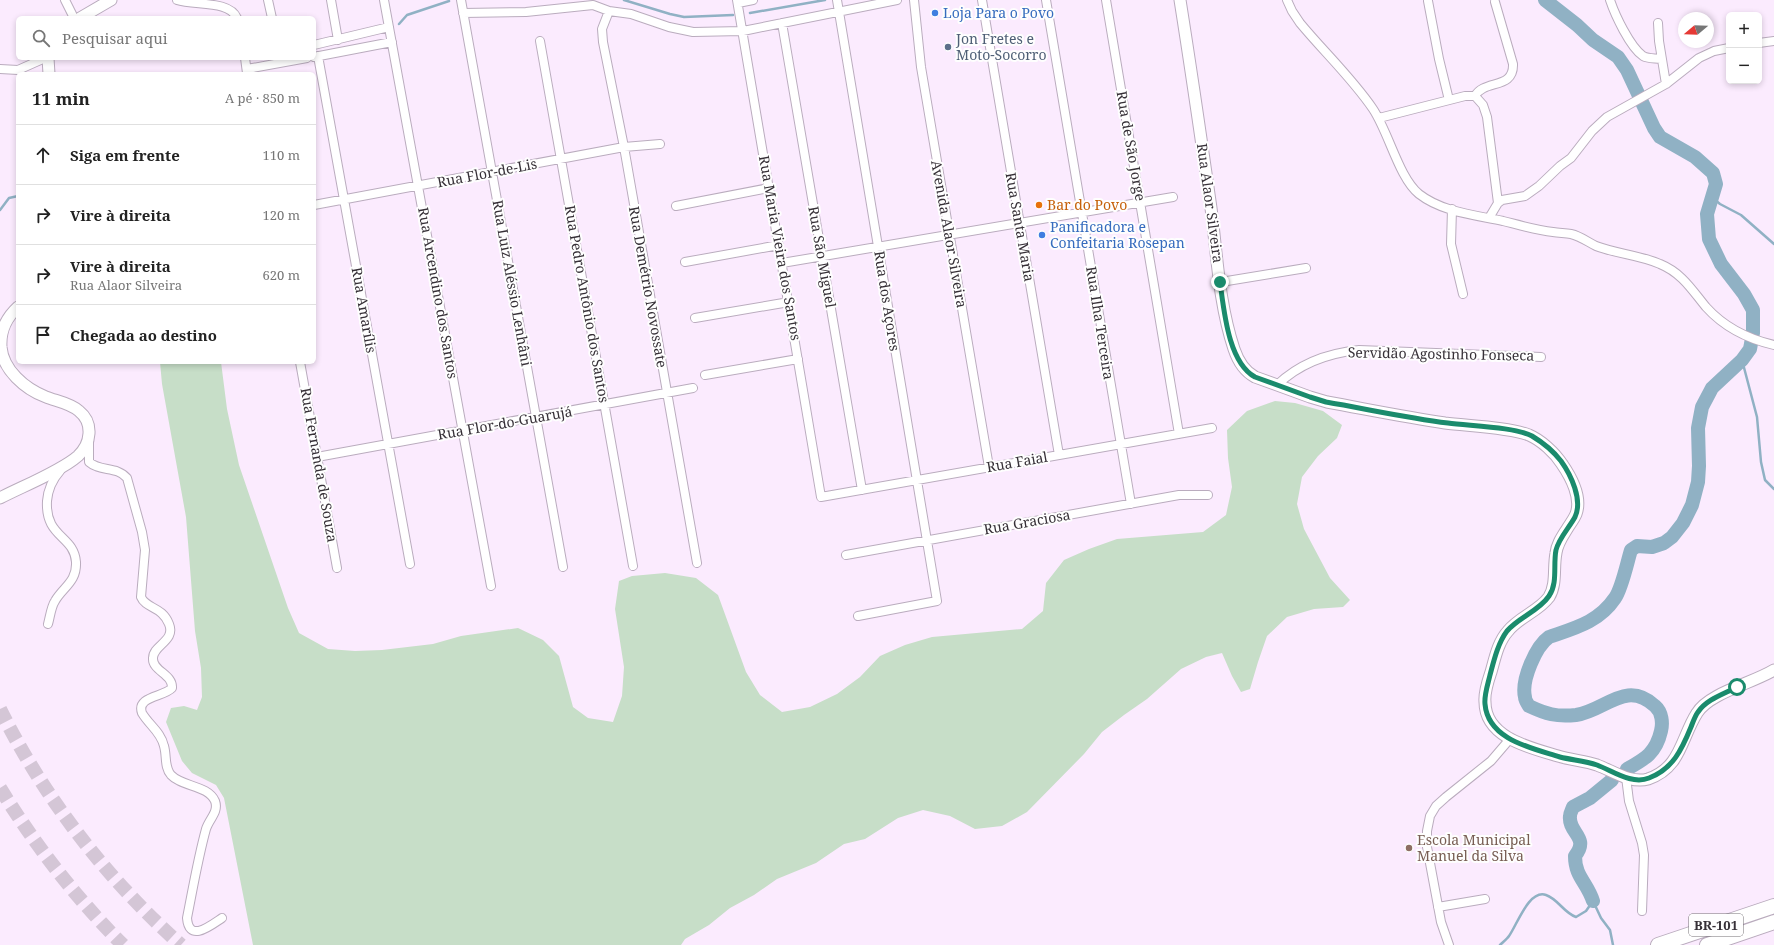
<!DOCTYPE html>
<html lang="pt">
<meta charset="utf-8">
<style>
:root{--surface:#fff;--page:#f2f2f2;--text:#222;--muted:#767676;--line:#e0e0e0}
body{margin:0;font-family:"Noto Serif",serif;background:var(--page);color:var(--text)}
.controls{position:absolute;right:12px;top:12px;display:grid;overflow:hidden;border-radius:6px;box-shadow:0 2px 6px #0003}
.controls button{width:36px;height:36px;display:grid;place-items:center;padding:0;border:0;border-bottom:1px solid var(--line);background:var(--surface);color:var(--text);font:20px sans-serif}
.compass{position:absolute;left:1678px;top:12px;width:36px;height:36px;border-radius:50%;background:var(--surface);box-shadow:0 2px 6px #0003;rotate:251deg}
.stop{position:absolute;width:12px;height:12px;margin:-9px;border:3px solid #1a8b6c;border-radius:50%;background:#fff}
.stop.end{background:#1a8b6c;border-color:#fff;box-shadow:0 1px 4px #0008}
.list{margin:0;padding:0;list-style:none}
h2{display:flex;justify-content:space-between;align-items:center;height:52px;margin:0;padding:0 16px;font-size:17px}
h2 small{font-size:13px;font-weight:400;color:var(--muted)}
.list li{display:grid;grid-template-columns:26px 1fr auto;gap:12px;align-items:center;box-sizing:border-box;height:60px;padding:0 16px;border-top:1px solid var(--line)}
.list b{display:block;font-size:15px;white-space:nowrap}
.list p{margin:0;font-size:13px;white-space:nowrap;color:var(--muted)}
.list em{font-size:13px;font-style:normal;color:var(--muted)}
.icon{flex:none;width:22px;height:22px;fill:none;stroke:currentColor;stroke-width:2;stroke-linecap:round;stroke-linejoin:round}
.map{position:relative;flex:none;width:1774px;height:945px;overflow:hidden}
.search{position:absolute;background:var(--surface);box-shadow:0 2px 6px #0003;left:16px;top:16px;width:300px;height:44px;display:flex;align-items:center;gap:10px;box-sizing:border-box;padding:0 14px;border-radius:6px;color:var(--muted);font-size:15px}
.panel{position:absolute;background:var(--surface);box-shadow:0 2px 6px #0003;left:16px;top:72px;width:300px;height:292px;border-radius:6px}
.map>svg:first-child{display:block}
.green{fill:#c7dec8}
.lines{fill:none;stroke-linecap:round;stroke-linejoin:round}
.stream{stroke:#90b1c4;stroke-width:2.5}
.river{stroke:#90b1c4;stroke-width:14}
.highway-tunnel{stroke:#d4c6d6;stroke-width:14;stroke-dasharray:14 7;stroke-linecap:butt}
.street-casing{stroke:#baacbe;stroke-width:10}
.secondary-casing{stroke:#baacbe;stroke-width:13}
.highway-casing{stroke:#baacbe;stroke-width:16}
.street{stroke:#fff;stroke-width:8}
.secondary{stroke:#fff;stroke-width:11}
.highway{stroke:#fff;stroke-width:14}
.route{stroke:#1a8b6c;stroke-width:5}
.shop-dot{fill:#3f7fe0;stroke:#fefefe;stroke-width:1.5}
.service-dot{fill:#5c6f8a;stroke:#fefefe;stroke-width:1.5}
.food-dot{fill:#e8710a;stroke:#fefefe;stroke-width:1.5}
.education-dot{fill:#8d6e63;stroke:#fefefe;stroke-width:1.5}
.labels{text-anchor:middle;stroke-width:4;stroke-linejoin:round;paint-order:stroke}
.shield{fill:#fefefe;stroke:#726e73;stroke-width:1}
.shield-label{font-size:13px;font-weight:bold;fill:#363037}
.shop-label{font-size:14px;fill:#366cbe;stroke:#fefefe;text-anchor:start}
.service-label{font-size:14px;fill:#4e5e75;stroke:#fefefe;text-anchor:start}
.street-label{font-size:14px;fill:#363037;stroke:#fefefe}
.food-label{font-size:14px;fill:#c56008;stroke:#fefefe;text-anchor:start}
.education-label{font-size:14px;fill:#785e54;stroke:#fefefe;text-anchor:start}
</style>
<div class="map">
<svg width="1774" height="945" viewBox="0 0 1774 945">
<rect width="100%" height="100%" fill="#fbebfe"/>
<path class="green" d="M160,362H221L227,409L239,465L288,608L299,633L328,649L355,651L382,650L433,644L461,636L518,628L543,640L559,656L573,707L588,718L613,722L622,696L624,667L615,609L619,581L632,576L665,573L696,578L718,595L746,672L760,695L782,712L810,707L837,694L860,677L880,656L905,645L932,637L1022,629L1043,611L1046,583L1064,560L1089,549L1117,539L1203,532L1226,515L1232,487L1228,458L1227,430L1247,411L1275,401L1295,403L1323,411L1342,425L1337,438L1318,456L1302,477L1297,504L1304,529L1330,578L1350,600L1343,607L1314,609L1287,617L1267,636L1258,662L1250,689L1241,692L1232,676L1222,653L1206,657L1181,669L1147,699L1124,715L1102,732L1084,754L1027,812L1002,826L975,829L950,816L923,810L898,818L865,839L844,844L816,863L777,879L754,895L730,908L709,925L685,939L681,945H253L224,798L216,785L192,773L182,761L166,722L171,708L184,706L197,710L202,697L201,668L195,631L186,517L162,384Z"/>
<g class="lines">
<path class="stream" d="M624,0L670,14L684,17L733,15
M750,13L825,0
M399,24L407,15L449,1
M1713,194L1714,199L1720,204L1741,215L1774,244
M0,210L9,198L18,196
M1742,360L1757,417L1761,462L1765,480L1774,489
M1593,901L1601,918L1610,930L1613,945
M1500,945C1503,942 1507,939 1509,936C1517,925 1529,889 1546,895C1558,899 1564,913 1576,917L1586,911L1593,901"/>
<path class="river" d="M1545,0L1577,25L1593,40L1618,57L1627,70L1654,128L1660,137L1695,157L1713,173L1716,184L1707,214L1709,239L1721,264L1744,294L1753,310V333L1750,349L1742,360L1712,388L1702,407L1698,428L1699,466L1698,482L1692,505L1683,523L1672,537L1664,543L1652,547L1637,546L1631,550C1627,563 1622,588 1615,598C1599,622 1575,628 1549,637C1536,646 1521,680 1525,697C1525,700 1527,703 1529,706C1546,714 1556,717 1576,715C1605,711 1626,679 1655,706C1662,712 1663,723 1661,731C1656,753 1645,759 1627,769
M1593,901C1587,882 1575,877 1575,856C1590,837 1568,833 1570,816C1570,813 1572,810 1573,807L1590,798L1612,780"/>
<path class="highway-tunnel" d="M0,709C44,798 107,879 181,945
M0,788C35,845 76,898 123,945"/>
<g class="street-casing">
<path id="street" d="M65,0L74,18
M177,0C195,6 229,0 237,18
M268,0L272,18
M331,0L338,40
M384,0L491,586
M461,0L563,567
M737,0L821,497L1212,428
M837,0L937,601L858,616
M914,0L921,67L989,467
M982,0L1059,455
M1046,0L1131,504
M1106,0L1179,434
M1287,0L1292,11L1300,23C1324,52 1352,78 1373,109C1389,133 1399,178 1419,194C1442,212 1475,215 1503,221C1519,225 1536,230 1553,232C1559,233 1565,233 1571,234C1580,236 1588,242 1596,246C1617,254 1640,255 1660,264C1682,273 1692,290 1706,307C1724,327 1748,339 1774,345
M1610,0C1615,15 1630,47 1643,56C1648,59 1655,58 1661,59
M1428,1L1439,59L1449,100
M738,3L753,0
M609,11L602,29L603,42L624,147L697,563
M463,13L526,12L593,5L609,11L631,14L669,27L693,32L743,31L897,0
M782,23L862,490
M1658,23L1659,41L1666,84
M540,41L633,566
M1759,43L1774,41
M314,45L389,27
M318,56L410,564
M314,57L392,42
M245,58L247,73
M0,69L18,70L45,58
M247,69L307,58
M1475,96C1484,79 1514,90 1513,64L1495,2
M1379,118L1465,96H1475L1483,105L1487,117L1498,203
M314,205L624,147L660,144
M676,206L769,188
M1452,209L1451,244L1463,294
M1489,218L1498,203L1502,200L1525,196L1539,186L1560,166L1571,158L1592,131L1607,117L1666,84L1699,58L1714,51L1729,48
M685,262L779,245
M782,263L1173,197
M1221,282L1306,268
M695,318L789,302
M300,362L337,568
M705,375L798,359
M1277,385C1299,364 1329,353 1359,350L1541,357
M89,442V462C100,472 117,466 127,478L142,532L145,550L141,597C146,609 162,606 169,624C176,641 153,645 153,658C152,671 173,674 172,688C164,697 136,696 142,713C149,725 161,732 164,746C167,756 164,767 171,775C182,787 208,785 215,801C219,812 209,819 206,829C198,858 193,888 187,918C189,943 210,926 222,918
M317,457L693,388
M846,555L1179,495H1208
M48,624C50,617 51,607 55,601C63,587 77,582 76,562C74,535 45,538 47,501C48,489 52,480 60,471
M1626,777L1629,801L1642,843L1644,855L1642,911
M1438,907L1485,899
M1449,945L1441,922L1427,847V831L1430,816L1436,806L1446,797L1491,761L1509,740"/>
</g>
<g class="secondary-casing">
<path id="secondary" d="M1180,0C1191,69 1201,138 1211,208C1217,255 1219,304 1234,349C1238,361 1244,371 1255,377L1310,397L1327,402C1366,409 1405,417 1445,423C1469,426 1508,427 1529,435C1541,440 1555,453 1562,464C1571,477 1582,498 1576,514C1574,519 1570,524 1567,529C1562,537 1557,544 1556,553C1553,568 1557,584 1549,597C1539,611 1519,617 1508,631C1498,642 1495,658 1491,672C1488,681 1484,692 1485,702C1485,738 1531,748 1558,756C1571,760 1585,761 1597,765C1613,771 1631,784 1648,779C1681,768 1681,738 1697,713C1709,693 1753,683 1774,670
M80,18L111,0
M48,58L49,74
M0,498C21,487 61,471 78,456C91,444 94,423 79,411C70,403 56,401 46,397C25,389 3,370 1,347C0,330 6,318 18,307"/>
</g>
<g class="highway-casing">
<path id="highway" d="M1658,945L1774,906
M1707,945L1774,922"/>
</g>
<use href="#street" class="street"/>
<use href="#secondary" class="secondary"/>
<use href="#highway" class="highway"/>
</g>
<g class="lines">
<path class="route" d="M1220,282C1224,310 1228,362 1255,377L1310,397L1326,402C1367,409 1407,418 1448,423C1470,426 1515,427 1532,436C1542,442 1554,452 1561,461C1571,475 1583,500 1575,517C1569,528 1559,538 1556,550C1553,565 1558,583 1549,596C1539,611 1519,617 1507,631C1498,643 1494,660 1490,675C1488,684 1484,695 1485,704C1488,740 1532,748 1560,757C1572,760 1585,761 1597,765C1613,771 1632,785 1649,778C1673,769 1682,749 1691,727C1693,722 1695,716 1698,712C1707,699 1724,694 1737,687"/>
</g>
<g class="shop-dot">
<circle cx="935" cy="13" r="4"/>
<circle cx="1042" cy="235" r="4"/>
</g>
<circle class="service-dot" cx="948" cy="47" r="4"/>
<circle class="food-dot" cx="1039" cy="205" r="4"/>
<circle class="education-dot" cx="1409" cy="848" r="4"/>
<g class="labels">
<rect class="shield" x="1689" y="914" width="54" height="22" rx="3"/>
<g class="shield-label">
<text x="1716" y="930">BR-101</text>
</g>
<g class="shop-label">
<text x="943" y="18">Loja Para o Povo</text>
<text x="1050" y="232">Panificadora e<tspan x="1050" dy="16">Confeitaria Rosepan</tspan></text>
</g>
<g class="service-label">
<text x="956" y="44">Jon Fretes e<tspan x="956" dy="16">Moto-Socorro</tspan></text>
</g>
<g class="street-label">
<text transform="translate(1131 146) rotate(80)" y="5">Rua de São Jorge</text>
<text transform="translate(487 173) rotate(-11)" y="5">Rua Flor-de-Lis</text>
<text transform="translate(1210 203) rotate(82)" y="5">Rua Alaor Silveira</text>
<text transform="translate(1020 227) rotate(80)" y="5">Rua Santa Maria</text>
<text transform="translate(949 234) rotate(80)" y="5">Avenida Alaor Silveira</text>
<text transform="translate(780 248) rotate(80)" y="5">Rua Maria Vieira dos Santos</text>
<text transform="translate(822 257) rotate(80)" y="5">Rua São Miguel</text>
<text transform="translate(512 283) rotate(80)" y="5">Rua Luiz Aléssio Lenhâni</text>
<text transform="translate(648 287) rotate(80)" y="5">Rua Demétrio Novossate</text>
<text transform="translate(438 293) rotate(80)" y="5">Rua Arcendino dos Santos</text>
<text transform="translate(887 301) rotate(81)" y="5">Rua dos Açores</text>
<text transform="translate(587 304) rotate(80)" y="5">Rua Pedro Antônio dos Santos</text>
<text transform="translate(364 310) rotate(80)" y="5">Rua Amarílis</text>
<text transform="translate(1100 323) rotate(81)" y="5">Rua Ilha Terceira</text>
<text transform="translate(1441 354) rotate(1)" y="5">Servidão Agostinho Fonseca</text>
<text transform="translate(505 423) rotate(-10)" y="5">Rua Flor-do-Guarujá</text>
<text transform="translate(1017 462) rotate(-10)" y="5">Rua Faial</text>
<text transform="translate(319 465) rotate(80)" y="5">Rua Fernanda de Souza</text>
<text transform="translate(1027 522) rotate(-10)" y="5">Rua Graciosa</text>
</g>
<g class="food-label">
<text x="1047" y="210">Bar do Povo</text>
</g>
<g class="education-label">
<text x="1417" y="845">Escola Municipal<tspan x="1417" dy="16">Manuel da Silva</tspan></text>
</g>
</g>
</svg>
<div class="controls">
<button>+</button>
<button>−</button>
</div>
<svg class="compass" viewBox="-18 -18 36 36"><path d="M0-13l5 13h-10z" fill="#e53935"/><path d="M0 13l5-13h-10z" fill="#767676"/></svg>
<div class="stop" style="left:1737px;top:687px"></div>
<div class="stop end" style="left:1220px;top:282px"></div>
<div class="search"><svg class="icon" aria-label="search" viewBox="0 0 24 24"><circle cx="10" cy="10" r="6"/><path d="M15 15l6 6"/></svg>Pesquisar aqui</div>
<section class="panel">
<h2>11 min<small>A pé · 850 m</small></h2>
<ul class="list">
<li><svg class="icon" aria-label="ahead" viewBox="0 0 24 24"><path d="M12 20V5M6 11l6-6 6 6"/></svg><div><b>Siga em frente</b></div><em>110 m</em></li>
<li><svg class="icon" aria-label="right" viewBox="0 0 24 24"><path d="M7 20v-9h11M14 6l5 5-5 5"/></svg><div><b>Vire à direita</b></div><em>120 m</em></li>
<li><svg class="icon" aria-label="right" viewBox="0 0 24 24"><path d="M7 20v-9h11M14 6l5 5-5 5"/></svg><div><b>Vire à direita</b><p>Rua Alaor Silveira</p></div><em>620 m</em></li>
<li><svg class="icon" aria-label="arrive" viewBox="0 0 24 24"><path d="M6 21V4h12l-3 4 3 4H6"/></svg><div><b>Chegada ao destino</b></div></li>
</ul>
</section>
</div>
